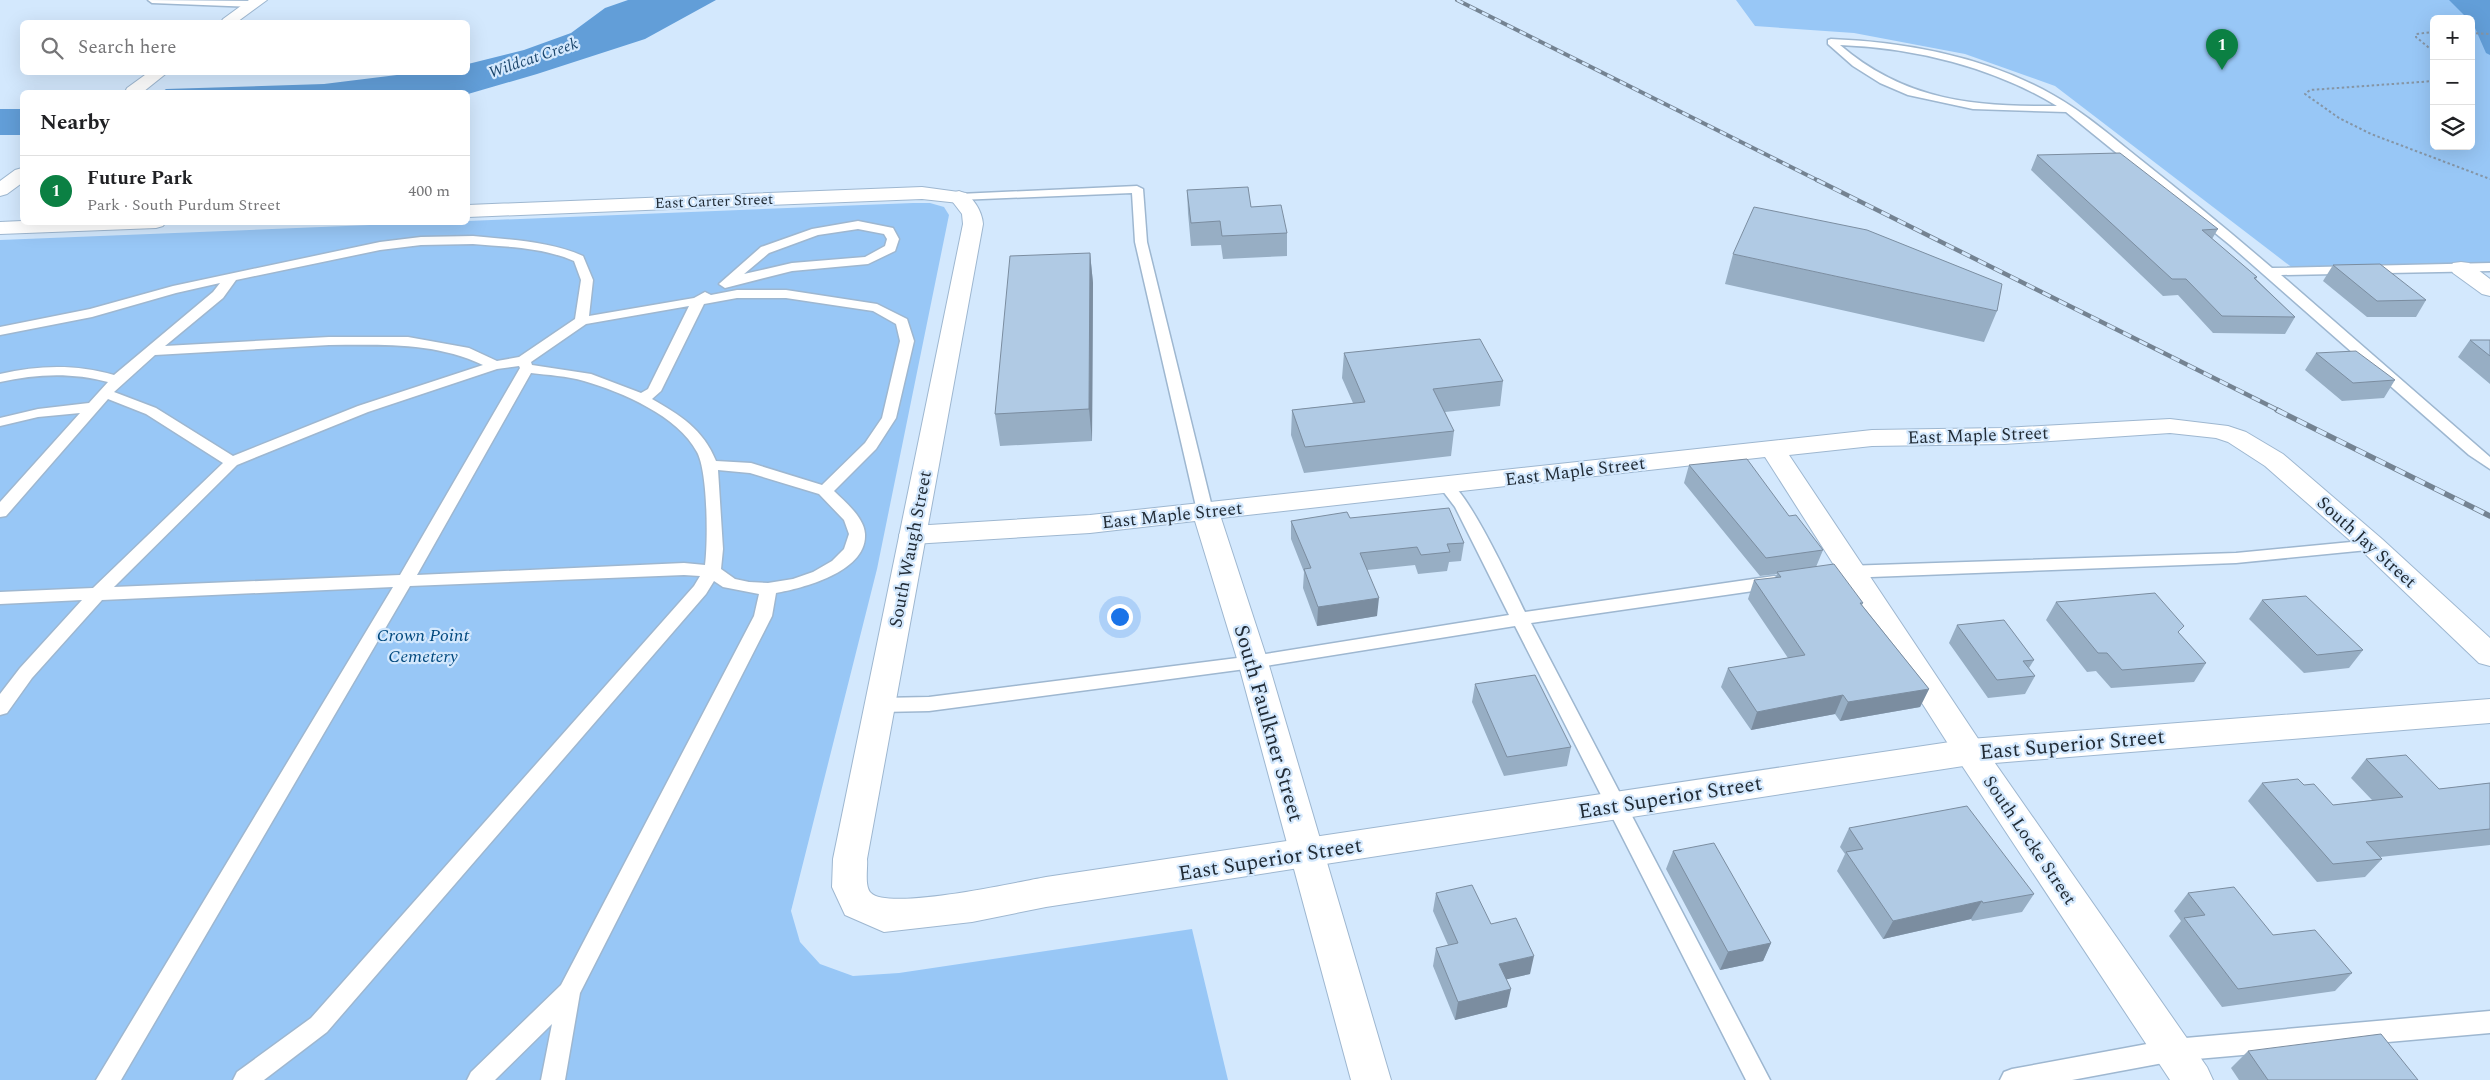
<!DOCTYPE html>
<meta charset="utf-8">
<style>
:root{--surface:#fff;--page:#f2f2f2;--text:#202124;--muted:#757577;--line:#e0e0e0;--accent:#0b8043}
body{margin:0;font-family:Spectral,serif;background:var(--page);color:var(--text)}
.controls{position:absolute;right:15px;top:15px;display:grid;overflow:hidden;border-radius:8px;box-shadow:0 5px 20px #0002}
.controls button{width:45px;height:45px;display:grid;place-items:center;padding:0;border:0;border-bottom:1px solid var(--line);background:var(--surface);color:var(--text);font:25px sans-serif}
.you{position:absolute;left:1119px;top:616px;width:18px;height:18px;margin:-12px;border:4px solid #fff;border-radius:50%;background:#1a73e8;box-shadow:0 0 0 8px #1a73e833}
.badge{display:grid;place-items:center;width:32px;height:32px;border-radius:50%;background:var(--accent);color:#fff;font-size:16px;font-weight:700}
.pin{position:absolute;translate:-50% -41px;filter:drop-shadow(0 1px 2px #0008)}
.pin::after{content:'';position:absolute;top:26px;width:18px;height:15px;background:inherit;clip-path:polygon(0 0,100% 0,50% 100%)}
.list{margin:0;padding:0;list-style:none}
h2{display:flex;justify-content:space-between;align-items:center;height:65px;margin:0;padding:0 20px;font-size:21px}
h2 small{font-size:16px;font-weight:400;color:var(--muted)}
.list li{display:grid;grid-template-columns:32px 1fr auto;gap:15px;align-items:center;box-sizing:border-box;height:70px;padding:0 20px;border-top:1px solid var(--line)}
.list b{display:block;font-size:19px;white-space:nowrap}
.list p{margin:0;font-size:16px;white-space:nowrap;color:var(--muted)}
.list em{font-size:16px;font-style:normal;color:var(--muted)}
.icon{flex:none;width:28px;height:28px;fill:none;stroke:currentColor;stroke-width:2;stroke-linecap:round;stroke-linejoin:round}
.map{position:relative;flex:none;width:2490px;height:1080px;overflow:hidden}
.search{position:absolute;background:var(--surface);box-shadow:0 5px 20px #0002;left:20px;top:20px;width:450px;height:55px;display:flex;align-items:center;gap:12px;box-sizing:border-box;padding:0 18px;border-radius:8px;color:var(--muted);font-size:19px}
.panel{position:absolute;background:var(--surface);box-shadow:0 5px 20px #0002;left:20px;top:90px;width:450px;height:135px;border-radius:8px}
.map>svg:first-child{display:block}
.green{fill:#98c7f6;fill-rule:evenodd}
.water{fill:#629ed8}
.lines{fill:none;stroke-linecap:round;stroke-linejoin:round}
.river{fill:#629ed8;fill-rule:evenodd}
.lane-casing{stroke:#9eb7d0;stroke-width:3}
.street-casing{stroke:#9eb7d0;stroke-width:2}
.secondary-casing{stroke:#9eb7d0;stroke-width:2}
.path{stroke:#8595a5;stroke-width:2;stroke-dasharray:2.5 2.5;stroke-linecap:butt}
.lane{fill:#fff;fill-rule:evenodd}
.street{fill:#fff;fill-rule:evenodd}
.secondary{fill:#fff;fill-rule:evenodd}
.rail-far2-casing{stroke:#748392;stroke-width:4}
.rail-far1-casing{stroke:#748392;stroke-width:4.5}
.rail-casing{stroke:#748392;stroke-width:5.5}
.rail-far2{stroke:#d3e8fd;stroke-width:2.5;stroke-dasharray:7;stroke-linecap:butt}
.rail-far1{stroke:#d3e8fd;stroke-width:3;stroke-dasharray:9;stroke-linecap:butt}
.rail{stroke:#d3e8fd;stroke-width:4;stroke-dasharray:11;stroke-linecap:butt}
.wall{fill:#97aec4}
.shaded-wall{fill:#7b8da0}
.building{fill:#b0cae4;stroke:#7b8da0}
.labels{text-anchor:middle;stroke-width:4.5;stroke-linejoin:round;paint-order:stroke}
.far-street-label{font-size:15px;fill:#212b35;stroke:#d3e8fd}
.far-water-label{font-size:16px;font-style:italic;fill:#1b466d;stroke:#d3e8fd}
.street-label{font-size:18px;fill:#212b35;stroke:#d3e8fd}
.park-label{font-size:18px;font-style:italic;fill:#00487d;stroke:#d3e8fd}
.near-street-label{font-size:21px;fill:#212b35;stroke:#d3e8fd}
</style>
<div class="map">
<svg width="2490" height="1080" viewBox="0 0 2490 1080">
<rect width="100%" height="100%" fill="#d3e8fd"/>
<path class="green" d="M1736,0H2467L2490,13V263L2294,269L2055,86L1965,54L1854,33L1755,26ZM2434,19H2471V146H2434Z
M913,203H930L944,207L949,215L877,569L791,911L800,942L820,964L853,976L899,973L1192,929L1228,1080H0V240Z"/>
<path class="water" d="M628,0H716L645,39L537,74L468,94L162,92L166,89L324,84L413,73L468,72V64L524,50L571,33L605,8Z
M2449,0H2490V55L2486,53L2471,19H2468Z"/>
<g class="lines">
<path class="river" d="M0,109H22V135H0Z"/>
<g class="lane-casing">
<path id="lane" d="M148,0L254,1L258,4L254,7L152,3Z
M1831,39C1907,42 1986,57 2053,95C2085,113 2112,137 2141,160C2185,195 2229,231 2272,268L2490,263V271L2281,275L2490,457V469L2469,455L2230,245L2066,112L1973,109L1908,95L1880,83L1853,66L1828,44V40ZM1840,45C1915,48 1993,67 2057,106C1975,107 1905,101 1840,45Z
M1137,186L1143,189L1147,242L1213,511L1211,515H1199L1197,511L1135,242L1132,193L959,200L953,197L959,194Z
M858,221L893,228L899,239L895,251L868,264L792,271L725,288L719,284L761,247L812,229ZM858,229L884,234L887,239L885,246L865,257L792,263L744,274L769,253L818,235Z
M473,236C511,240 549,241 583,256L593,280L589,316L694,298L705,292L711,295L737,290H786L877,304L907,319L914,341L896,418L876,449L834,491C845,502 864,517 865,534C867,572 803,588 776,593L772,616L580,993L565,1080H541L552,1024L495,1080H467L471,1072L561,985L754,616L759,594L723,587L714,581L706,594L327,1032L264,1080H233L237,1072L311,1018L694,586L700,576L684,575L410,586L121,1080H96L393,587L102,600L32,678L7,713L0,715V694L20,668L82,600L0,604V592L93,588L223,463L146,414L108,399L6,516L0,517V502L80,413L38,417L0,426V418L38,409L89,403L108,382C71,372 36,374 0,382V374C39,365 76,364 114,375L213,292L220,283L176,293L92,317L0,335V327L90,309L173,286L380,242L421,237ZM473,244C507,247 542,247 574,261L581,280L575,319L519,357L497,361L469,348L408,337H329L165,346L223,298L236,280L380,250L421,245ZM737,298H786L873,311L896,324L900,341L882,418L865,443L822,485L751,463L716,461C703,429 680,415 652,399L661,391L704,304ZM689,306L648,389L641,393L591,374L532,365L531,362L586,324ZM329,345C382,345 434,342 483,365L358,406L233,456L156,408L114,392L155,355ZM519,366L520,368L400,575L114,587L237,465L368,412L497,369ZM531,373C548,375 567,376 584,381C622,392 678,416 697,452C708,472 708,542 705,565L684,563L417,575ZM718,470L750,473L819,494L844,520L849,534L844,549L832,561L813,572L793,579L768,583L749,582L735,579L721,569L723,549Z
M1447,481C1466,486 1514,590 1525,612L1774,576L1780,578L1782,582L1780,586L1774,588L1531,623L1770,1080H1746L1515,626L1253,668L929,711L881,712L874,710L872,705L874,700L881,698L929,697L1253,656L1509,615L1455,507L1439,486Z
M2372,540L2378,541L2380,545L2378,549L2236,563L1845,578L1839,576L1837,572L1839,568L1845,566L2236,553Z
M2490,1011V1033L2174,1061L2072,1080H2000L2004,1072L2012,1069L2174,1039Z"/>
</g>
<g class="street-casing">
<path id="street" d="M249,0H267L237,22H221L223,19Z
M149,72H168L143,92H125L127,88Z
M22,168V183L7,194L0,196V181L15,170Z
M922,187L966,193L969,197L966,201L959,203L922,199L468,217V205Z
M22,221V222H166L163,226L156,228L0,234V222Z
M2461,262L2469,263L2490,279V296L2482,294L2453,273L2450,268L2453,263Z
M2170,419L2228,426L2246,432L2283,454L2382,539L2490,638V666L2479,663L2362,551L2265,466L2228,442L2216,438L2170,433L2004,444L1872,446L1789,455L1981,743L2207,1067L2213,1080H2170L1959,761L1765,457L1221,518L1268,662L1391,1080H1351L1238,662L1195,521L1090,533L913,544L903,541L899,535L903,529L913,526L1090,515L1872,430L2004,428Z"/>
</g>
<g class="secondary-casing">
<path id="secondary" d="M959,191C973,195 982,211 983,224L867,859C868,867 864,887 871,893C889,911 1018,882 1046,877L1970,739L2490,699V723L1970,765L1046,907L972,922L884,932L845,915L832,887L833,859L963,224L962,214L949,197L952,193Z"/>
</g>
<path class="path" d="M2434,32L2416,34V37L2434,52
M2471,33L2490,34
M2434,81L2310,90L2305,94L2339,118L2371,134L2490,179"/>
<use href="#lane" class="lane"/>
<use href="#street" class="street"/>
<use href="#secondary" class="secondary"/>
<g class="rail-far2-casing">
<path id="rail-far2" d="M1457,0L1819,181"/>
</g>
<g class="rail-far1-casing">
<path id="rail-far1" d="M1817,180L2280,411"/>
</g>
<g class="rail-casing">
<path id="rail" d="M2277,410L2490,516"/>
</g>
<use href="#rail-far2" class="rail-far2"/>
<use href="#rail-far1" class="rail-far1"/>
<use href="#rail" class="rail"/>
</g>
<path class="wall" d="M2037,155L2218,229L2212,239L2257,277L2256,279L2295,317L2285,334L2213,333L2178,295L2163,296L2031,170Z
M1187,190L1251,207L1287,233V256L1223,259L1221,245L1191,246L1188,213Z
M1090,253L1093,283L1092,441L1000,446L995,414Z
M1733,254L1997,311L1984,342L1725,284Z
M2333,265L2426,300L2416,317H2367L2323,281Z
M2470,340H2490V384L2458,357Z
M1344,353L1503,381L1500,406L1445,412L1454,431L1451,456L1304,473L1291,435L1292,410L1353,403L1342,378Z
M2316,353L2395,380L2384,398L2342,401L2305,370Z
M1689,465L1789,516L1823,550L1816,567L1863,603L1862,605L1929,689L1920,707L1840,721L1835,714L1751,730L1721,687L1728,668L1788,658L1748,599L1754,580L1775,578L1777,574L1760,576L1684,483Z
M1350,518L1464,543L1461,561L1449,562L1447,571L1418,574L1415,565L1367,570L1377,616L1317,626L1303,588L1304,572L1291,539V521Z
M2262,600L2363,650L2349,668L2304,673L2249,619Z
M2056,602L2179,634L2206,663L2194,682L2111,688L2096,671L2087,672L2046,620Z
M1957,625L2034,660L2029,668L2035,676L2025,694L1988,698L1949,643Z
M1475,684L1571,747L1567,766L1504,776L1472,702Z
M2366,759L2439,789L2490,783V845L2380,857L2382,859L2365,877L2317,882L2248,801L2262,783L2304,785L2333,805L2372,800L2351,778Z
M1849,828L2034,894L2022,912L1972,921L1971,919L1883,939L1837,871L1845,854L1840,847Z
M1673,851L1771,943L1763,961L1720,970L1666,869Z
M1436,893L1491,924L1530,974L1506,979L1507,1007L1455,1020L1433,966L1436,948L1448,945L1433,911Z
M2188,893L2273,935L2352,973L2335,991L2222,1007L2169,936L2181,921L2174,911Z
M2248,1051L2418,1080H2239L2231,1068Z"/>
<path class="shaded-wall" d="M1090,253L1093,283L1092,441L1089,409Z
M1379,598L1377,616L1317,626L1318,607Z
M1929,689L1920,707L1840,721L1848,702Z
M1843,695L1835,714L1751,730L1757,712Z
M1982,901L1971,919L1883,939L1893,921Z
M1771,943L1763,961L1720,970L1728,952Z
M1534,956L1530,974L1495,982L1499,964Z
M1511,989L1507,1007L1455,1020L1458,1002Z"/>
<path class="building" d="M2120,153L2218,229L2202,230L2257,277L2254,278L2295,317L2222,316L2186,279H2172L2037,155Z
M1248,187L1251,207L1281,205L1287,233L1222,236L1220,221L1191,223L1187,190Z
M1754,207L1867,230L2002,284L1997,311L1733,254Z
M1090,253L1089,409L995,414L1010,256Z
M2380,264L2426,300L2377,301L2333,265Z
M1480,339L1503,381L1433,389L1454,431L1305,447L1292,410L1365,402L1344,353Z
M2470,340H2490V356Z
M2356,351L2395,380L2353,383L2316,353Z
M1747,459L1789,516L1796,515L1823,550L1766,558L1689,465Z
M1449,508L1464,543L1447,544L1450,552L1421,555L1417,547L1360,553L1379,598L1318,607L1304,569L1311,568L1291,521L1347,512L1350,518Z
M1834,564L1863,603H1860L1929,689L1848,702L1843,695L1757,712L1728,668L1805,655L1754,580L1781,577L1777,572Z
M2155,593L2184,626L2178,632L2206,663L2122,670L2107,653H2098L2056,602Z
M2306,596L2363,650L2317,655L2262,600Z
M2004,620L2034,660L2023,661L2035,676L1997,680L1957,625Z
M1535,675L1571,747L1507,757L1475,684Z
M2406,755L2439,789L2490,783V829L2366,842L2382,859L2333,864L2262,783L2298,779L2304,785L2314,784L2333,805L2403,797L2366,759Z
M1967,806L2034,894L1983,903L1982,901L1893,921L1846,852L1863,849L1849,828Z
M1714,843L1771,943L1728,952L1673,851Z
M1472,885L1491,924L1516,918L1534,956L1499,964L1511,989L1458,1002L1436,948L1458,943L1436,893Z
M2234,887L2273,935L2315,930L2352,973L2238,989L2184,918L2205,915L2188,893Z
M2381,1034L2418,1080H2268L2248,1051Z"/>
<g class="labels">
<g class="far-street-label">
<text transform="translate(714 201) rotate(-2)" y="5">East Carter Street</text>
</g>
<g class="far-water-label">
<text transform="translate(533 57) rotate(-19)" y="6">Wildcat Creek</text>
</g>
<g class="street-label">
<text transform="translate(1978 435) rotate(-2)" y="6">East Maple Street</text>
<text transform="translate(1575 471) rotate(-7)" y="6">East Maple Street</text>
<text transform="translate(1172 515) rotate(-6)" y="6">East Maple Street</text>
<text transform="translate(2367 542) rotate(42)" y="6">South Jay Street</text>
<text transform="translate(910 549) rotate(-79)" y="6">South Waugh Street</text>
<text transform="translate(2030 840) rotate(56)" y="6">South Locke Street</text>
</g>
<g class="park-label">
<text x="423" y="641">Crown Point<tspan x="423" dy="21">Cemetery</tspan></text>
</g>
<g class="near-street-label">
<text transform="translate(1269 723) rotate(74)" y="7">South Faulkner Street</text>
<text transform="translate(2072 744) rotate(-5)" y="7">East Superior Street</text>
<text transform="translate(1670 797) rotate(-9)" y="7">East Superior Street</text>
<text transform="translate(1270 859) rotate(-9)" y="7">East Superior Street</text>
</g>
</g>
</svg>
<div class="controls">
<button>+</button>
<button>−</button>
<button><svg class="icon" aria-label="layers" viewBox="0 0 24 24"><path d="M12 4l9 5-9 5-9-5zM3 14l9 5 9-5"/></svg></button>
</div>
<div class="you"></div>
<div class="pin badge" style="left:2222px;top:70px">1</div>
<div class="search"><svg class="icon" aria-label="search" viewBox="0 0 24 24"><circle cx="10" cy="10" r="6"/><path d="M15 15l6 6"/></svg>Search here</div>
<section class="panel">
<h2>Nearby<small></small></h2>
<ul class="list">
<li><span class="badge">1</span><div><b>Future Park</b><p>Park · South Purdum Street</p></div><em>400 m</em></li>
</ul>
</section>
</div>
